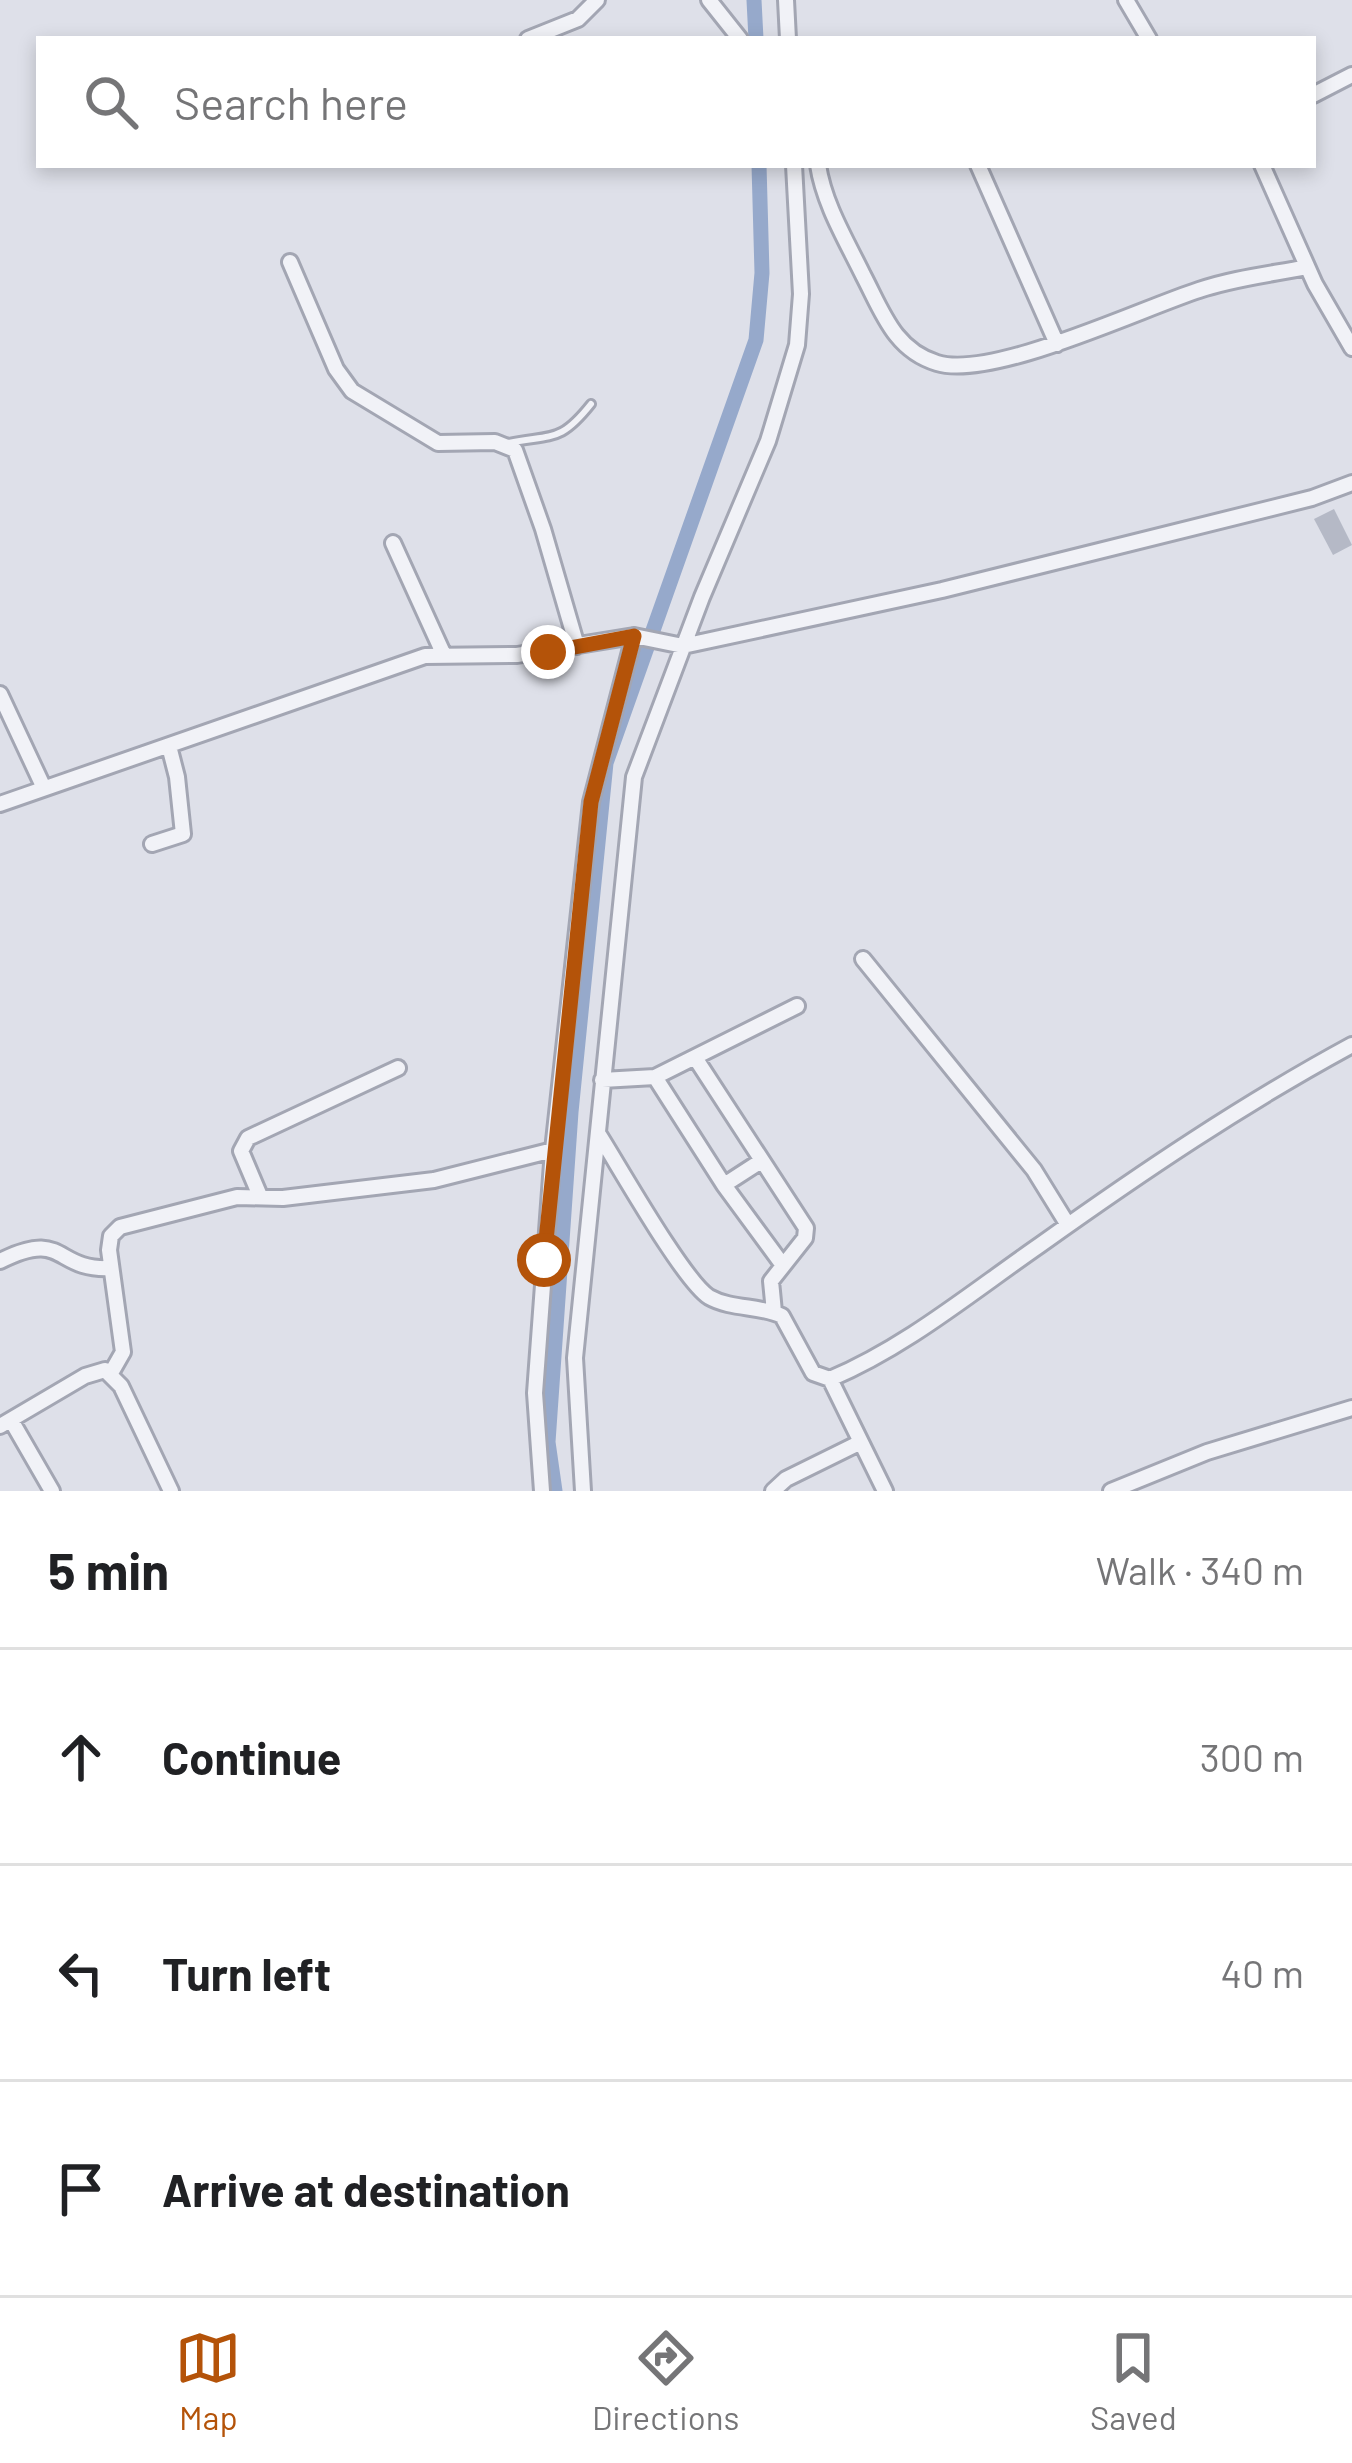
<!DOCTYPE html>
<meta charset="utf-8">
<style>
:root{--surface:#fff;--page:#f2f2f2;--text:#202124;--muted:#757577;--line:#e0e0e0;--accent:#b45309}
body{margin:0;font-family:Barlow,sans-serif;background:var(--page);color:var(--text)}
.stop{position:absolute;width:36px;height:36px;margin:-27px;border:9px solid #b45309;border-radius:50%;background:#fff}
.stop.end{background:#b45309;border-color:#fff;box-shadow:0 3px 12px #0008}
.list{margin:0;padding:0;list-style:none}
h2{display:flex;justify-content:space-between;align-items:center;height:156px;margin:0;padding:0 48px;font-size:51px}
h2 small{font-size:39px;font-weight:400;color:var(--muted)}
.list li{display:grid;grid-template-columns:78px 1fr auto;gap:36px;align-items:center;box-sizing:border-box;height:216px;padding:0 48px;border-top:3px solid var(--line)}
.list b{display:block;font-size:45px;white-space:nowrap}
.list em{font-size:39px;font-style:normal;color:var(--muted)}
.icon{flex:none;width:66px;height:66px;fill:none;stroke:currentColor;stroke-width:2;stroke-linecap:round;stroke-linejoin:round}
.map{position:relative;flex:none;width:1352px;height:1491px;overflow:hidden}
.search{position:absolute;background:var(--surface);box-shadow:0 6px 18px #0003;left:36px;right:36px;top:36px;height:132px;display:flex;align-items:center;gap:30px;box-sizing:border-box;padding:0 42px;border-radius:0px;color:var(--muted);font-size:45px}
.sheet{height:804px;background:var(--surface)}
nav{display:flex;justify-content:space-around;align-items:center;box-sizing:border-box;height:168px;border-top:3px solid var(--line);background:var(--surface);font-size:33px;color:var(--muted)}
nav a{display:grid;justify-items:center;gap:6px}
nav .on{color:var(--accent)}
.map>svg:first-child{display:block}
.lines{fill:none;stroke-linecap:round;stroke-linejoin:round}
.canal{stroke:#96a9cb;stroke-width:15}
.building{fill:#b5b9c6}
.lane-casing{stroke:#a3a6b3;stroke-width:12}
.street-casing{stroke:#a3a6b3;stroke-width:20}
.lane{stroke:#f1f2f7;stroke-width:6}
.street{stroke:#f1f2f7;stroke-width:14}
.route{stroke:#b45309;stroke-width:15}
</style>
<div class="map">
<svg width="1352" height="1491" viewBox="0 0 1352 1491">
<rect width="100%" height="100%" fill="#dee0e9"/>
<g class="lines">
<path class="canal" d="M754,0L756,39
M555,1491L548,1442L571,1112L606,763L756,340L762,273L759,165"/>
</g>
<path class="building" d="M1334,509L1352,545L1333,555L1314,519Z"/>
<g class="lines">
<g class="lane-casing">
<path id="lane" d="M508,443C553,434 560,443 591,404"/>
</g>
<g class="street-casing">
<path id="street" d="M709,0L740,39
M786,0L788,39
M1126,0L1149,39
M528,39L578,19L597,0
M1313,95L1352,75
M818,165C824,204 846,240 863,275C882,311 894,350 937,363C992,380 1140,309 1199,290C1234,278 1272,274 1307,267
M978,165L1057,344
M1262,165L1315,284L1352,348
M290,262L336,369L352,391L438,443L495,442L515,450L543,529L577,646
M393,543L443,653
M0,694L43,786
M0,804L425,656L517,655L634,636L683,646L942,590L1312,498L1352,483
M152,844L183,834L177,777L169,746
M863,959L1034,1170L1068,1225
M696,1059L806,1228L805,1238L771,1281L774,1312
M655,1077L724,1185L782,1264
M602,1080L655,1077L797,1006
M598,1133C619,1166 683,1280 709,1297C732,1310 760,1305 782,1316L813,1373L830,1379C906,1347 972,1292 1040,1245C1141,1173 1243,1104 1352,1045
M724,1185L761,1161
M260,1196L241,1151L248,1138L398,1068
M0,1261C66,1228 53,1271 111,1268
M111,1373L123,1352L109,1250L111,1236L120,1227L237,1197L283,1198L434,1180L553,1150
M830,1379L885,1491
M11,1420L52,1491
M0,1426L85,1376L105,1370L121,1386L171,1491
M542,1491L535,1393L553,1150L591,802L634,636
M583,1491L575,1358L634,777L702,597L768,441L797,345L801,294L794,165
M773,1491L786,1479L861,1442
M1111,1491L1207,1452L1352,1408"/>
</g>
<use href="#lane" class="lane"/>
<use href="#street" class="street"/>
</g>
<g class="lines">
<path class="route" d="M544,1260L591,802L634,636L548,652"/>
</g>
</svg>
<div class="stop" style="left:544px;top:1260px"></div>
<div class="stop end" style="left:548px;top:652px"></div>
<div class="search"><svg class="icon" aria-label="search" viewBox="0 0 24 24"><circle cx="10" cy="10" r="6"/><path d="M15 15l6 6"/></svg>Search here</div>
</div>
<section class="sheet">
<h2>5 min<small>Walk · 340 m</small></h2>
<ul class="list">
<li><svg class="icon" aria-label="ahead" viewBox="0 0 24 24"><path d="M12 20V5M6 11l6-6 6 6"/></svg><div><b>Continue</b></div><em>300 m</em></li>
<li><svg class="icon" aria-label="left" viewBox="0 0 24 24"><path d="M17 20v-9H6M10 6l-5 5 5 5"/></svg><div><b>Turn left</b></div><em>40 m</em></li>
<li><svg class="icon" aria-label="arrive" viewBox="0 0 24 24"><path d="M6 21V4h12l-3 4 3 4H6"/></svg><div><b>Arrive at destination</b></div></li>
</ul>
</section>
<nav>
<a class="on"><svg class="icon" aria-label="map" viewBox="0 0 24 24"><path d="M3 6l6-2 6 2 6-2v14l-6 2-6-2-6 2zM9 4v14M15 6v14"/></svg>Map</a>
<a><svg class="icon" aria-label="directions" viewBox="0 0 24 24"><path d="M12 3l9 9-9 9-9-9zM9 14v-3h6M13 9l2 2-2 2"/></svg>Directions</a>
<a><svg class="icon" aria-label="saved" viewBox="0 0 24 24"><path d="M7 4h10v16l-5-4-5 4z"/></svg>Saved</a>
</nav>
